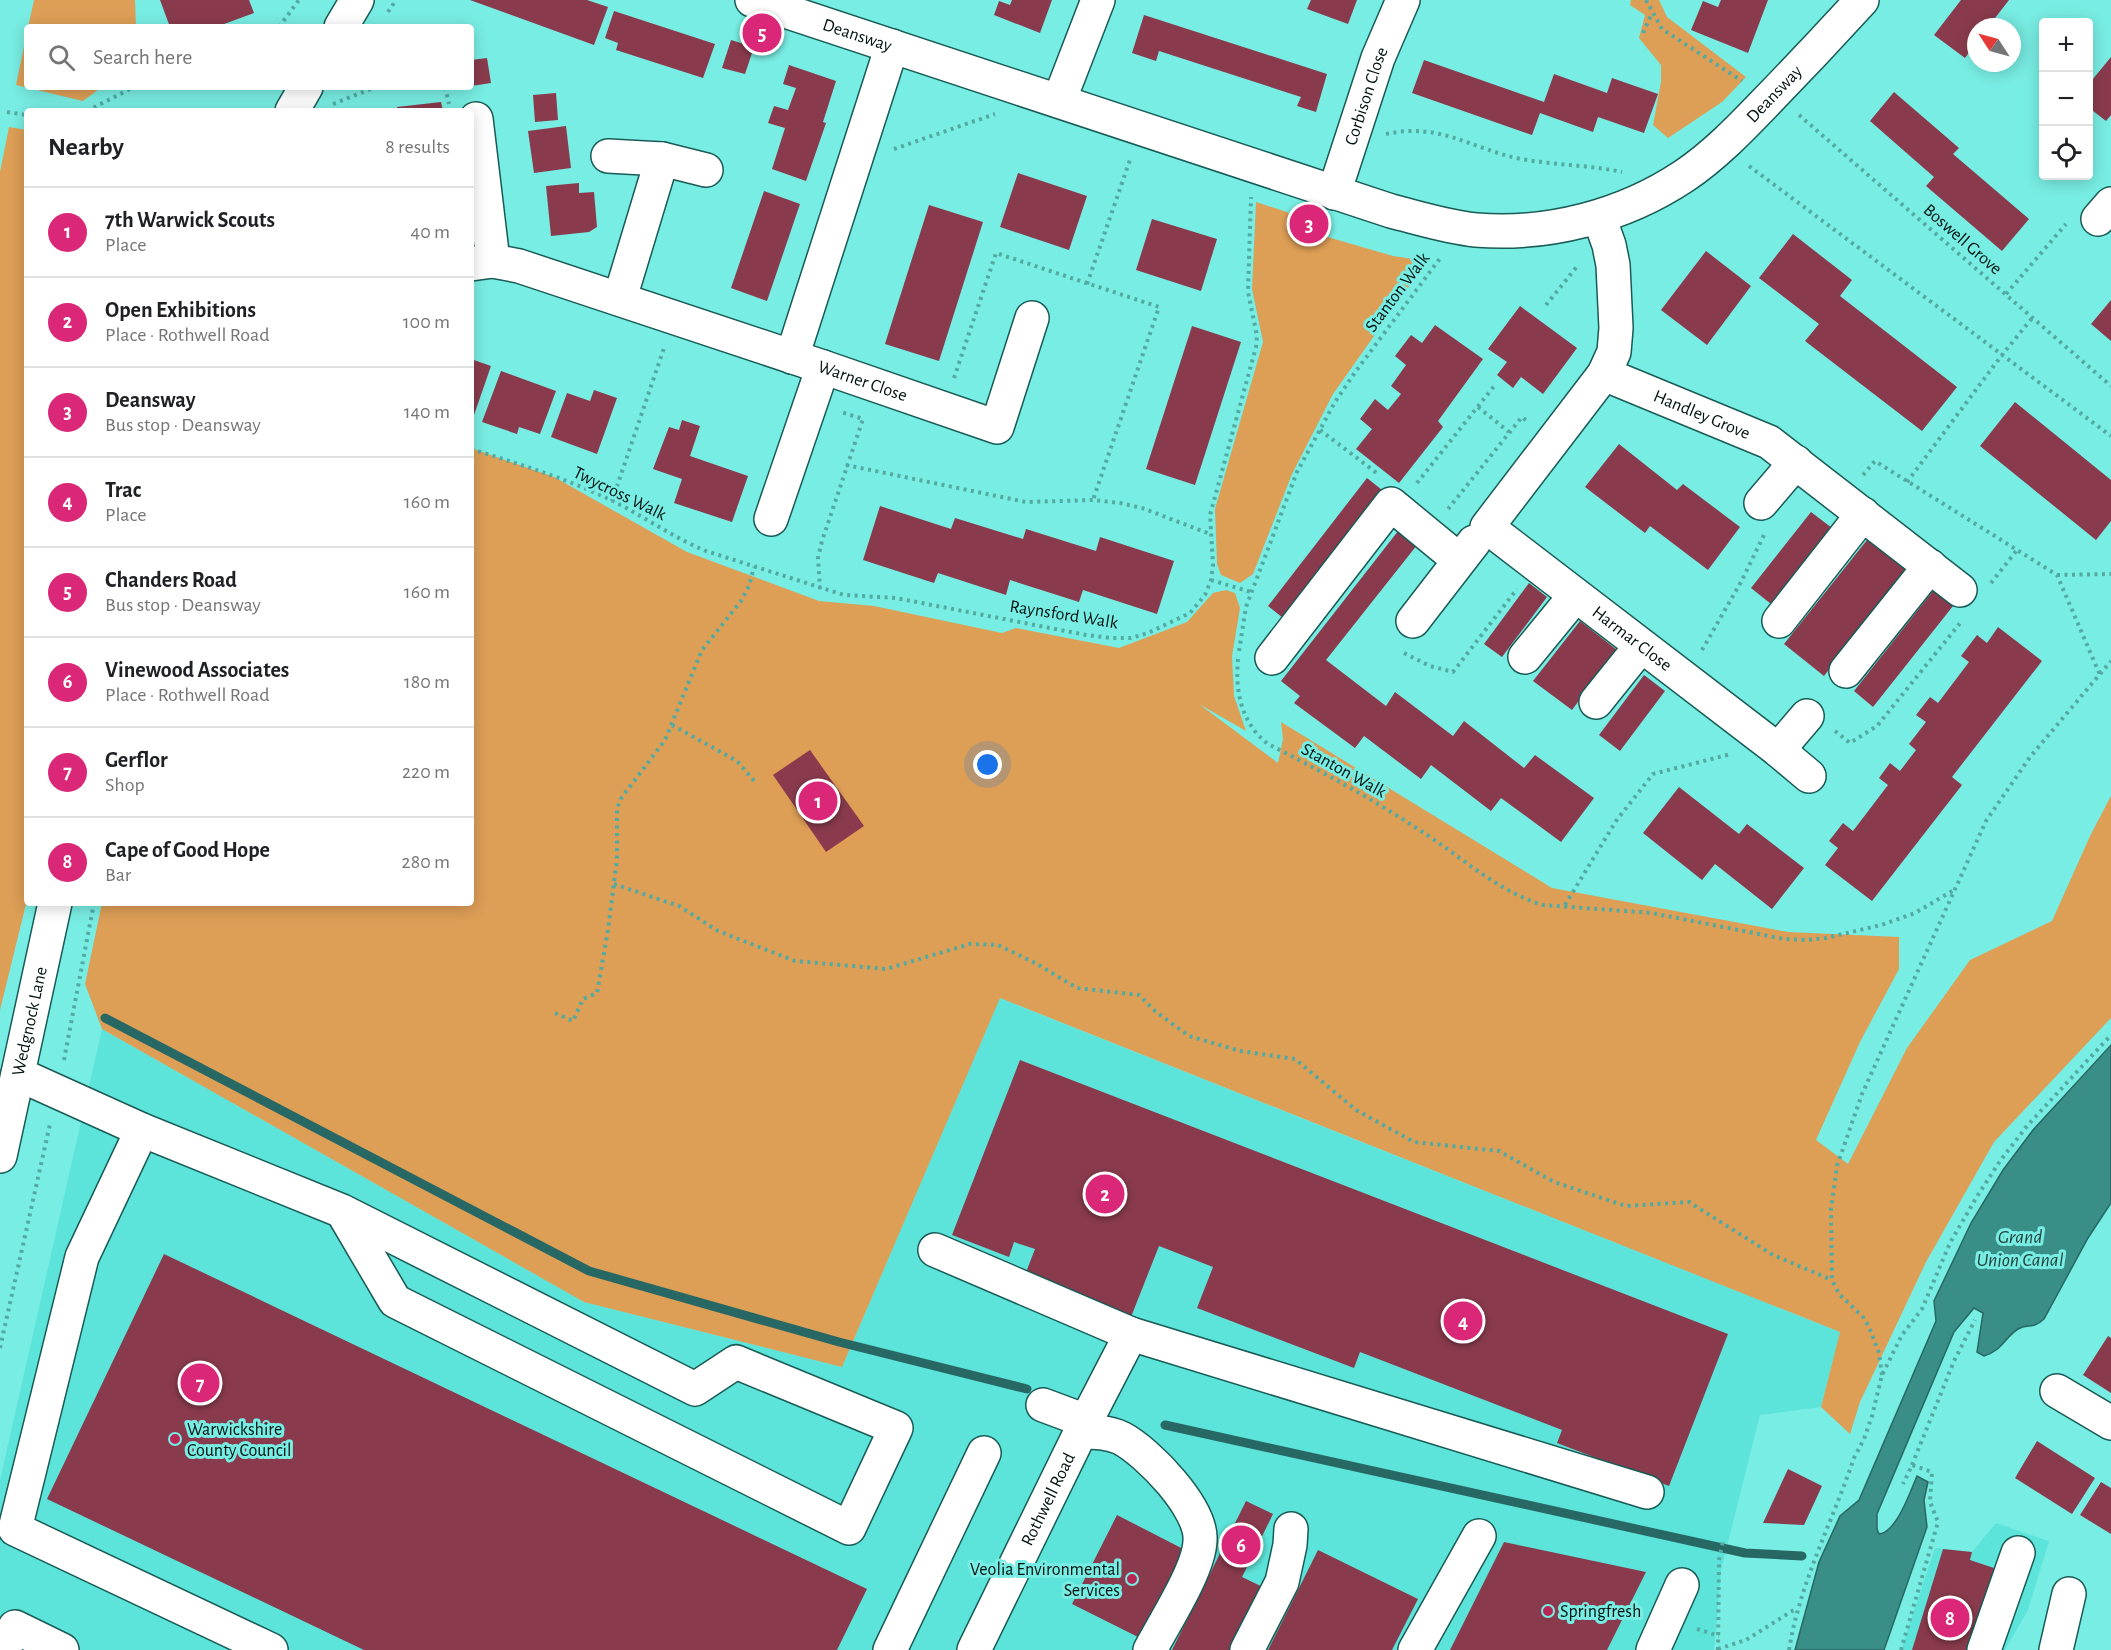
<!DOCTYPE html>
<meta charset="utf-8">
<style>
:root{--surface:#fff;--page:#f2f2f2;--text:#202124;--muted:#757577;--line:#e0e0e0;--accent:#db2777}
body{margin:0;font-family:"Alegreya Sans",sans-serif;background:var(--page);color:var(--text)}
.controls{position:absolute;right:18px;top:18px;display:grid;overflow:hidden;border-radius:6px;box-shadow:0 3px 15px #0003}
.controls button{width:54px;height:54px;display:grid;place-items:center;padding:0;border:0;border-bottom:2px solid var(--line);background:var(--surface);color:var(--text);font:30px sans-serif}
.compass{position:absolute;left:1967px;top:18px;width:54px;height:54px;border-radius:50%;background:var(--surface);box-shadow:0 3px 15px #0003;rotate:306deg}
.you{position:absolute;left:988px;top:765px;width:21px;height:21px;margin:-15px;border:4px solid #fff;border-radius:50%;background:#1a73e8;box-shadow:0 0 0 9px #1a73e833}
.badge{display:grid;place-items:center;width:39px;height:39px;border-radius:50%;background:var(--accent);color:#fff;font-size:20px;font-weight:700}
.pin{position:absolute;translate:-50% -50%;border:3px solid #fff;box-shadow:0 2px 6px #0006}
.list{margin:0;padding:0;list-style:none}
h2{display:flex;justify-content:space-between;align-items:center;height:78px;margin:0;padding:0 24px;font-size:26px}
h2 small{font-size:20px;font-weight:400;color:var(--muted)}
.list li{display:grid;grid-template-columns:39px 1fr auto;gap:18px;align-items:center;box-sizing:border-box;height:90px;padding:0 24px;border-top:2px solid var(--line)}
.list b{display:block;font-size:22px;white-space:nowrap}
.list p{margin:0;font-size:20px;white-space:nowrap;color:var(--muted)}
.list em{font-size:20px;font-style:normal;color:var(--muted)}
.icon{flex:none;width:33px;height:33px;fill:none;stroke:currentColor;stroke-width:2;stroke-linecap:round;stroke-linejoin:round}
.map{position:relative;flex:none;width:2111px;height:1650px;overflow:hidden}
.search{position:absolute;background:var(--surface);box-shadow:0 3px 15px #0003;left:24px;top:24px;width:450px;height:66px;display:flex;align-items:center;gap:15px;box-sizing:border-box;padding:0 21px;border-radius:6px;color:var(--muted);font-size:22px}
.panel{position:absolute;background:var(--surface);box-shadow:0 3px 15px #0003;left:24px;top:108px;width:450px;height:798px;border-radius:6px}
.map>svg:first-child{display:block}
.built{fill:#5de4da}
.green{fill:#dd9e56}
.water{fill:#398e88;stroke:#286864;stroke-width:1.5}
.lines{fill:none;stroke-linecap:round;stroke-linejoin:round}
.stream{stroke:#286864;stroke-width:9}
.building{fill:#893b4d}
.minor-casing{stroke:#195b56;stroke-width:36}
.path{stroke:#53aaa2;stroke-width:4;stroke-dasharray:3 4.5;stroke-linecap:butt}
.minor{stroke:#fff;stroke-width:33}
.poi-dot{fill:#b72755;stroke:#78ede3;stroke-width:2}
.labels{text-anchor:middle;stroke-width:6;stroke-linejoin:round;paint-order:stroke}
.street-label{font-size:18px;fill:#00110f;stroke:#78ede3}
.poi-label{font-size:18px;fill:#00110f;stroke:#78ede3;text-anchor:start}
.water-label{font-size:20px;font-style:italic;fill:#25403d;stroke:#78ede3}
</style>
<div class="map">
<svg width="2111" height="1650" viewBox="0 0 2111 1650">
<rect width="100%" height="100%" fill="#78ede3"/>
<path class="built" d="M999,998L1840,1332L1821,1407L1760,1415L1721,1570L1714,1650H0V1480L102,1029L584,1302L842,1367Z
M1996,1523L2049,1541L2028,1610L2005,1650H1901L1935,1548L1972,1552Z"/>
<path class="green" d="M34,0H135L136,27H28Z
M1631,0H1659L1667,17L1746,77L1722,102L1668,138L1653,125L1661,82V65L1639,38L1645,15L1630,5Z
M27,32V87H102L83,101L16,85Z
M9,127L27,130V900L0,1010V172Z
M1256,202L1287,212L1324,236L1393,256L1427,261L1333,394L1292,474L1253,574L1240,583L1221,575L1217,564L1215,509L1263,342L1252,289Z
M471,448L554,477L687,552L819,601L874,606L1002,633L1016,628L1119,648L1187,622L1213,593L1226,590L1235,593L1240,608L1232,656L1234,696L1246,731L1199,704L1278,763L1283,739L1281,722L1552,888L1788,932L1899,937V969L1860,1042L1816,1140L1848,1164L1907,1048L1970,960L2052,921L2091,834L2111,796V1018L1994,1142L1926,1262L1860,1402L1850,1434L1821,1407L1840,1332L1000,998L842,1367L584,1302L102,1029L85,984L102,903H471Z"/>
<path class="water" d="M2111,1045V1203L2088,1238L2044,1319C2032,1330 2028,1323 2018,1329C2004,1338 2003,1350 1984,1356L1977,1352L1983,1313L1974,1308L1954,1332L1877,1514V1529L1879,1534C1897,1532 1910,1492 1917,1476L1928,1482L1924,1500L1927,1527L1884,1650H1795L1819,1562L1840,1516L1859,1500L1936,1321L1934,1301L1971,1223L2003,1170L2033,1130Z"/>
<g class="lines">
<path class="stream" d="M105,1018L589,1271L839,1342L1027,1389
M1165,1425L1745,1553L1802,1556"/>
</g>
<path class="building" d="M160,0H249L254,13L216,27H170Z
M470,0H587L608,7L594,45Z
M1012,0H1052L1040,33L994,15L999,1L1010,5Z
M1311,0H1357L1348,24L1307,9Z
M1721,0H1768L1748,53L1691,30L1703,1L1718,7Z
M1961,0H2009L1988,27H1976V43L1965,58L1934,35Z
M614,11L715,44L703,78L616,50L618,43L605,38Z
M1144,15L1327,74L1316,112L1297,106L1301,97L1159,51L1156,61L1132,53Z
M731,40L754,47L745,74L722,68Z
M2111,57V115L2106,121L2088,107V85Z
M487,58L491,83L471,86V60Z
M1424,60L1544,102L1554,74L1607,93L1612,78L1658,94L1644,133L1598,117L1593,132L1540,113L1532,135L1412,93Z
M789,65L836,81L823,122L826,123L806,181L772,169L785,128L768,123L774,106L788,110L796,88L783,84Z
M1894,92L1959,148L1953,154L2029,219L2002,251L1926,186L1934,177L1870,121Z
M556,93L558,120L535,122L533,95Z
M441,102L443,111H397V107Z
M566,126L571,168L534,173L528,131Z
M1018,173L1087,196L1069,250L1000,227Z
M579,183V193L594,192L597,227L589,232L551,236L546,186Z
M764,191L800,204L767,301L731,288Z
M929,205L983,222L939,361L885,344Z
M1152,219L1217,239L1201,291L1136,270Z
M1793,234L1852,280L1840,296L1957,387L1922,431L1805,341L1819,324L1759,278Z
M1706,251L1751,286L1707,345L1661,310Z
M2111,300V341L2091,324Z
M1520,306L1577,348L1543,394L1521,377L1513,388L1497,375L1507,362L1488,349Z
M1435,325L1483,359L1438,421L1443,427L1399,483L1356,449L1372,429L1360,419L1375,399L1388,410L1401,394L1391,386L1406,365L1395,356L1411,335L1422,343Z
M1192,326L1241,342L1195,485L1146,469Z
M471,359L491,366L474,415L471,414Z
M501,371L556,391L540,434L519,427L517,434L482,422Z
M594,390L617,398L597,454L551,437L567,393L590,401Z
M2015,402L2111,480V521L2096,540L1980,446Z
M682,420L700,426L690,456L748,476L732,522L674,503L682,479L653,469L669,427L679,430Z
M1619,444L1677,490L1683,484L1740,527L1708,570L1650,526L1645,533L1585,487Z
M1367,478L1387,494L1288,622L1268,606Z
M880,506L951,529L955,518L1023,539L1026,529L1096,551L1100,537L1174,561L1157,614L1083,590L1079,602L1010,580L1006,595L938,573L934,583L863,560Z
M1811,512L1832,528L1771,604L1751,588Z
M1402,526L1421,540L1326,660L1386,706L1395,692L1453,736L1464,721L1524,768L1535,755L1594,798L1561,842L1501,798L1491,811L1431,765L1421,779L1364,736L1355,748L1294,703L1300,696L1281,681Z
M1867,540L1906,570L1824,676L1784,644Z
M1529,583L1547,597L1502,657L1484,644Z
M1933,591L1953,606L1873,707L1854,691Z
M1580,621L1617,650L1572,710L1533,681Z
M1998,627L2042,661L1952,777L1962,785L1872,901L1825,865L1838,848L1829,841L1843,823L1853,831L1888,785L1879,778L1890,763L1900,771L1916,750L1909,744L1926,722L1916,715L1930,697L1938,703L1969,662L1961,656L1977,635L1987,643Z
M1644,675L1665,691L1620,751L1599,735Z
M810,750L864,826L826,852L773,775Z
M1679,787L1739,834L1747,824L1804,868L1772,909L1715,864L1702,880L1643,833Z
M1020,1060L1728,1334L1669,1486L1557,1443L1562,1430L1360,1352L1354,1368L1197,1308L1213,1267L1159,1246L1131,1317L1025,1275L1035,1249L1014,1242L1009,1257L952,1235Z
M164,1254L867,1589L837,1650H364L47,1499Z
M2108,1336L2111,1338V1393L2083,1375Z
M2037,1441L2095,1478L2072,1514L2015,1478Z
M1788,1469L1822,1486L1804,1525L1763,1523Z
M2101,1482L2111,1488V1534L2080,1515Z
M1246,1501L1273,1514L1242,1577L1269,1590L1239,1650H1172Z
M1117,1515L1193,1554L1148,1642L1072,1604Z
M1504,1542L1646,1572L1607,1650H1450Z
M1943,1549L1972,1552L1970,1560L2000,1570L1994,1586L1989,1585L1969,1650H1912Z
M1318,1550L1418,1599L1392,1650H1268Z"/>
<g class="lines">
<g class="minor-casing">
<g id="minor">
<path id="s1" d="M752,0L1391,211C1419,218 1447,227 1476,230C1548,236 1624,216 1684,176C1714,156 1740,129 1765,103C1798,69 1830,35 1862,0"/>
<path d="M341,27L357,0"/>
<path d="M1059,101L1098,0"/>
<path d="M292,111L306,87"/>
<path d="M476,119L493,261"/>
<path d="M608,156L662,159L706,170"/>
<path id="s2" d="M1334,193L1378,58L1403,0"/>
<path id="s3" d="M1599,217L1609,245L1613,265L1616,328L1614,352L1604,374L1487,527L1778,750L1809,776"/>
<path d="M2098,219L2111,204"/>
<path id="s4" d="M471,264L493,261L519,266L823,367L997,427L1032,318"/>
<path d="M620,298L662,159"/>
<path d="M792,357L892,46"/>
<path id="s5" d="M1604,374L1769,442L1960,590"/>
<path d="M1761,503L1796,462"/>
<path d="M771,519L823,367"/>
<path d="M1413,621L1474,542"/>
<path d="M1779,621L1863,514"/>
<path d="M1525,657L1575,596"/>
<path d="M1272,658L1391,504L1459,560"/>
<path d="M1846,671L1930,566"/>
<path d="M1596,702L1641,646"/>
<path d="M1778,750L1807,716"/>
<path d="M18,1074L142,1130L342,1211L695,1389L736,1362L896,1428L849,1528L395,1301L342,1211"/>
<path d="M142,1130L82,1257L15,1529L271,1650"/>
<path id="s6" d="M0,1156L55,903"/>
<path d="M935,1250L1131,1334L1647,1492"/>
<path d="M2057,1391L2111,1423"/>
<path d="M1086,1421L1131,1334"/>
<path d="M1081,1432C1095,1432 1108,1432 1121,1438C1148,1452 1203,1509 1200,1541C1199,1570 1164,1623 1150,1650"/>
<path d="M3,1650L15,1627L62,1650"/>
<path d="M890,1650L984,1453"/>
<path id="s7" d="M974,1650L1086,1421L1043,1405"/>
<path d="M1247,1650L1282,1582L1290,1545L1291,1529"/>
<path d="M1415,1650L1479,1536"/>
<path d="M1653,1650L1682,1585"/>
<path d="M1984,1650L2018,1553"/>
<path d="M2056,1650L2069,1594"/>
</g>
</g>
<path class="path" d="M1646,0L1662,29L1742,81
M388,12L396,0
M279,27L299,0
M1643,33L1652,13
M445,87L449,104
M333,104L376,87
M87,111L134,87
M7,112L27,115
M1799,115L2111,386
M1386,134C1441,122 1471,149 1521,159C1554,165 1589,165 1622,172
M894,149L995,114
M1749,166L2111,436
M1087,284L1131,157
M2006,294L2066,224
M1546,305L1579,264
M954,378L996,253L1159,307L1093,500
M1478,407L1509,432
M1320,430L1378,474
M471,449C519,464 568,479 613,501C645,517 674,538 706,551L844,595L896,598L1086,635L1111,638H1131L1148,633L1190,613L1205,595L1211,580L1213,565L1210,515L1256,347L1257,336L1248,292L1251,197
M846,465L1026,502L1093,500L1120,503L1142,508L1210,534
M1863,475L1875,461L2057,575L2100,675
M1907,482L2002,355L2033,317
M1417,483L1495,385
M612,501L664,348
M1448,509L1522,417L1527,421
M2057,575L2111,574
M1211,580L1251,592
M1991,583L2017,550
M820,589L818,558L822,541L863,419L841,412
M1702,650L1741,582L1764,535
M1239,651L1246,607L1297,472L1335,402L1356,371L1441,257
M1404,653L1430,666L1453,672L1517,589
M1238,659C1235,691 1241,723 1268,744C1323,772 1378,802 1430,837C1466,861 1500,892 1543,905L1652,913L1784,939L1807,940L1826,938L1881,925L1915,913L1954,890
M672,725L737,761L755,782
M1835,731L1850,743L1877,726L1961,622
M614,884L679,906L718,931L795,961L886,969L970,944L998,945L1037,964L1077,988L1139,995L1155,1011L1189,1036L1240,1051L1295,1059L1356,1110L1414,1142L1499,1151L1554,1182L1626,1206L1689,1202L1773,1255L1832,1280
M1565,905L1616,821L1653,774L1731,754
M555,1013L573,1021L583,999L597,993L608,930L617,859V808L622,797L665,740L702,650L741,601L749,586L754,567
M64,1060L94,903
M0,1348L50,1124
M1882,1375L1879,1353L1869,1327L1863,1317L1839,1294L1832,1280L1831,1209L1837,1166L1862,1094L1986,821L2030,757L2111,661
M1912,1465L1954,1361L1975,1320
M1697,1629L1719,1636
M1718,1649L1746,1640L1797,1608
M1718,1650L1719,1560L1723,1541
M1789,1650C1800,1582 1832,1523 1854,1458L1864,1439L1872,1416L1882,1375L1902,1335L1922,1309L1950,1243L1976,1198L2000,1161L2027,1126L2111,1035
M1901,1650L1938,1522L1930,1502L1932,1472L1912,1465L1903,1484"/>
<use href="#minor" class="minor"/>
</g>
<g class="poi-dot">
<circle cx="175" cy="1439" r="6"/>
<circle cx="1132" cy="1579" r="6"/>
<circle cx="1548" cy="1611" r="6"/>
</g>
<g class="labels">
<g class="street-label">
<text dy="6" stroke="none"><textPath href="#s1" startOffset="111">Deansway</textPath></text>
<text dy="6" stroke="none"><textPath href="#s1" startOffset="1101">Deansway</textPath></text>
<text dy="6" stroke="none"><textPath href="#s2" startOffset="102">Corbison Close</textPath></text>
<text transform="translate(1963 239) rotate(41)" y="6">Boswell Grove</text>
<text transform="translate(1397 292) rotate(-53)" y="6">Stanton Walk</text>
<text dy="6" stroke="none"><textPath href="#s4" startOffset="411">Warner Close</textPath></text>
<text dy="6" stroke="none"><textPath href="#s5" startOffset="106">Handley Grove</textPath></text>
<text transform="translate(620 493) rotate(26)" y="6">Twycross Walk</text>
<text transform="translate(1064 614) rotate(9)" y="6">Raynsford Walk</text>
<text dy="6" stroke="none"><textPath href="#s3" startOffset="537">Harmar Close</textPath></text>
<text transform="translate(1344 770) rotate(29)" y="6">Stanton Walk</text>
<text dy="6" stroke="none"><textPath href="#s6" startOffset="138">Wedgnock Lane</textPath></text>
<text dy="6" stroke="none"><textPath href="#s7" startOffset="168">Rothwell Road</textPath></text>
</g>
<g class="poi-label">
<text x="187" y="1435">Warwickshire<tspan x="187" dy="21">County Council</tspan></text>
<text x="1120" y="1575" text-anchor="end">Veolia Environmental<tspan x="1120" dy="21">Services</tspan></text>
<text x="1560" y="1617">Springfresh</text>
</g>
<g class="water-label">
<text x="2020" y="1243">Grand<tspan x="2020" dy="23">Union Canal</tspan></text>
</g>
</g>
</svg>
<div class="controls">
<button>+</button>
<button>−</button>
<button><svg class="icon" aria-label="locate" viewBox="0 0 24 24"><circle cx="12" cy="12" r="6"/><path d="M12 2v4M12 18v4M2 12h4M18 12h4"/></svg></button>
</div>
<svg class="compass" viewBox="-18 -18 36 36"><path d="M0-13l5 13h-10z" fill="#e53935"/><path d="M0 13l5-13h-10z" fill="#757577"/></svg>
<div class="you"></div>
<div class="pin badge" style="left:818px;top:801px">1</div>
<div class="pin badge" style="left:1105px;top:1194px">2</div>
<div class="pin badge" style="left:1309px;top:224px">3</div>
<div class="pin badge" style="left:1463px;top:1321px">4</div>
<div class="pin badge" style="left:762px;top:33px">5</div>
<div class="pin badge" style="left:1241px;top:1545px">6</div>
<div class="pin badge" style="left:200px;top:1383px">7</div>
<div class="pin badge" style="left:1950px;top:1618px">8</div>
<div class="search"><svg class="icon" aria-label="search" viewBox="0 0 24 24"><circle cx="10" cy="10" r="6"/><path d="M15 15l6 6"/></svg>Search here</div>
<section class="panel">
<h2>Nearby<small>8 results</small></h2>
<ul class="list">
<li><span class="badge">1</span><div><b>7th Warwick Scouts</b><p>Place</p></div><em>40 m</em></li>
<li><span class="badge">2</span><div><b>Open Exhibitions</b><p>Place · Rothwell Road</p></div><em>100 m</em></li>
<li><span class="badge">3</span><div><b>Deansway</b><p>Bus stop · Deansway</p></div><em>140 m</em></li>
<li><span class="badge">4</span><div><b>Trac</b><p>Place</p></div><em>160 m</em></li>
<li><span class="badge">5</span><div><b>Chanders Road</b><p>Bus stop · Deansway</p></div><em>160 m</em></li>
<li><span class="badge">6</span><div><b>Vinewood Associates</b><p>Place · Rothwell Road</p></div><em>180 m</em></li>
<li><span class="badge">7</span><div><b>Gerflor</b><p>Shop</p></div><em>220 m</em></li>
<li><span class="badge">8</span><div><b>Cape of Good Hope</b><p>Bar</p></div><em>280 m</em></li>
</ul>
</section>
</div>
